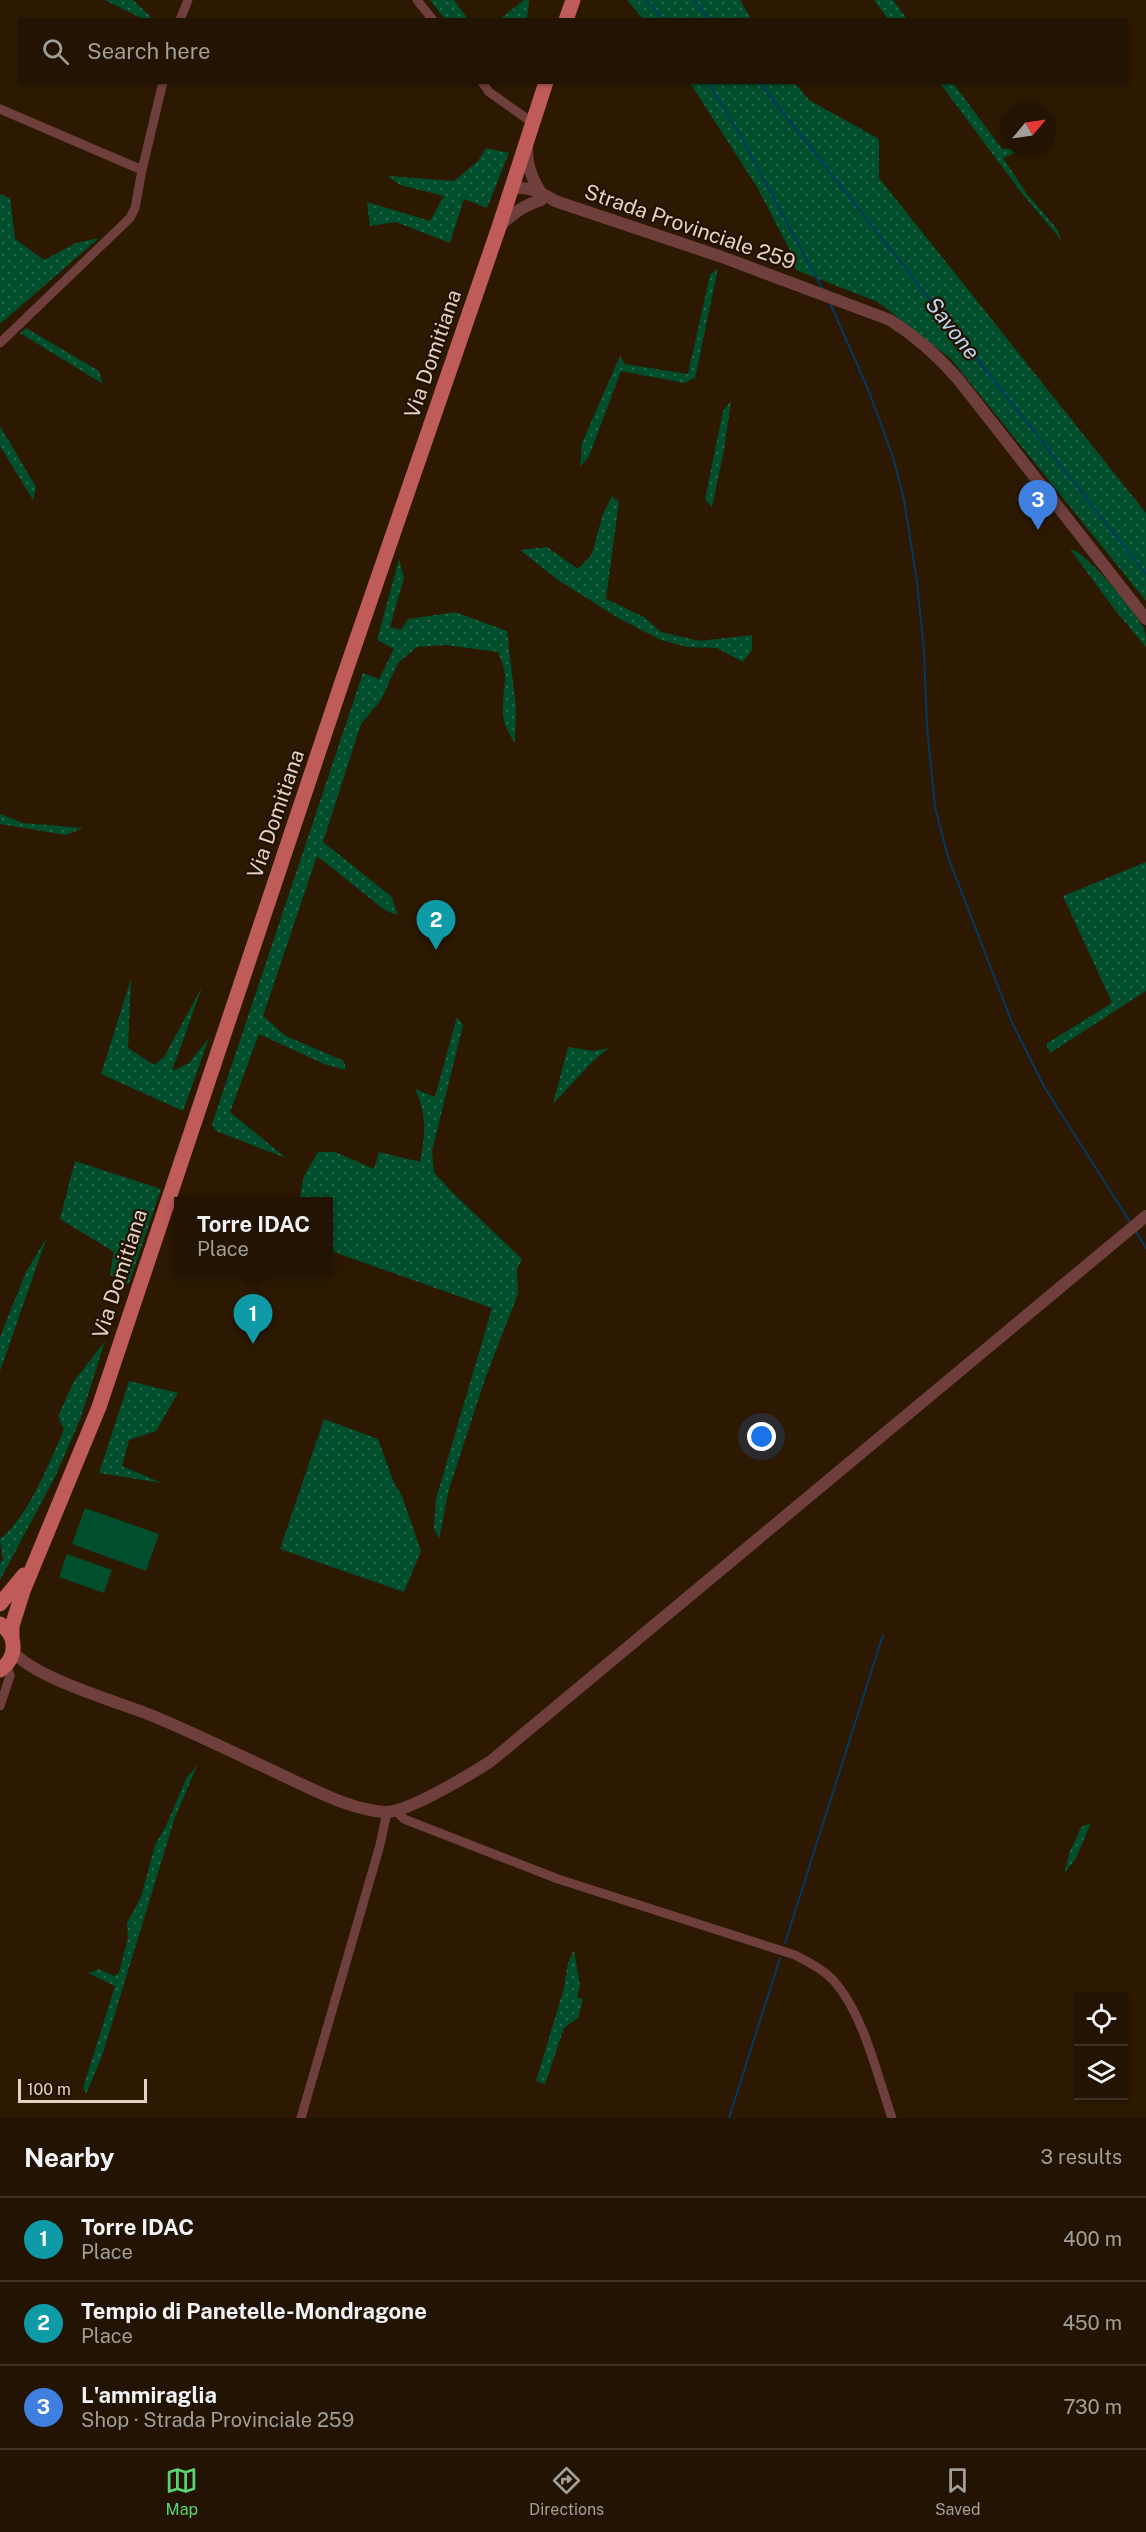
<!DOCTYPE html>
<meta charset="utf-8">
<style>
:root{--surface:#221302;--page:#2a1c0c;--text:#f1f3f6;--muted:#a29e99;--line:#3f3224;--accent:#5ad56e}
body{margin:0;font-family:"Public Sans",sans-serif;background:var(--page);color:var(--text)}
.controls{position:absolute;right:18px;bottom:18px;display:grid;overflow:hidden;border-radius:0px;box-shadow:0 2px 4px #0004}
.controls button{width:54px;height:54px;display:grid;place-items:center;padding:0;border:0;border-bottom:2px solid var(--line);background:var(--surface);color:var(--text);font:30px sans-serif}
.compass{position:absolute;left:1002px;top:102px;width:54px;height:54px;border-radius:50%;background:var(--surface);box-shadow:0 2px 4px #0004;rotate:61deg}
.scale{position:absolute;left:18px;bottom:15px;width:129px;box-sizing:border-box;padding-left:6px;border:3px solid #e1d4c5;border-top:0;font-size:16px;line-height:21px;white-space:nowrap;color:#e1d4c5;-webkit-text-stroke:4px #231000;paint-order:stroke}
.you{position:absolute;left:762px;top:1437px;width:21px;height:21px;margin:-15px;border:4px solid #fff;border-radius:50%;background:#1a73e8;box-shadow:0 0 0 9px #1a73e833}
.badge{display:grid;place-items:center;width:39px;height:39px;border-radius:50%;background:var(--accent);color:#fff;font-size:20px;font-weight:700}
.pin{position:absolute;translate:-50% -50px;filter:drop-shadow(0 2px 3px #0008)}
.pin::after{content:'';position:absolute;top:32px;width:21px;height:18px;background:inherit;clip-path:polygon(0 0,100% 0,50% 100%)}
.popup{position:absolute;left:174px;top:1197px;width:159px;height:78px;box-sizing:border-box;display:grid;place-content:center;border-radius:0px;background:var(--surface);filter:drop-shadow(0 2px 4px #0005);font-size:20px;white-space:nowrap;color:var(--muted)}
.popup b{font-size:22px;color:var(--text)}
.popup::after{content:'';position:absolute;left:50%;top:100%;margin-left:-12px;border:12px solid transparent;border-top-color:var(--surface)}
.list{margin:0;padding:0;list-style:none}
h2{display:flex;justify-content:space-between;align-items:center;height:78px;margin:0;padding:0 24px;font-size:26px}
h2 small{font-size:20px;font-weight:400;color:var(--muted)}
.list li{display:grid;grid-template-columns:39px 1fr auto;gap:18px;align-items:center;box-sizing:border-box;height:84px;padding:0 24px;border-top:2px solid var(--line)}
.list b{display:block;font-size:22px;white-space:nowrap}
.list p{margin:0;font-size:20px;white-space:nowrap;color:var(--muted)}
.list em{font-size:20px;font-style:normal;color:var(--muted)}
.icon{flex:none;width:33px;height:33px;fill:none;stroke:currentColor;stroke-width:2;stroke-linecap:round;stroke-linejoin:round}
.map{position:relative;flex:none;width:1146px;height:2118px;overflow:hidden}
.search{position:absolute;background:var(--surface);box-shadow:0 2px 4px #0004;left:18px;right:18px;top:18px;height:66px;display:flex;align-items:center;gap:15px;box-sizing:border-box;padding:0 21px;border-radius:0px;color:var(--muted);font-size:22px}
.sheet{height:330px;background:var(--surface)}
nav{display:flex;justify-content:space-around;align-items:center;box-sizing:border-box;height:84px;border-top:2px solid var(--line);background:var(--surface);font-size:16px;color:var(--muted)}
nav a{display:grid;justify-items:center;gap:3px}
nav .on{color:var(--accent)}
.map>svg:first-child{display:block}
.grass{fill:url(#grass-dots)}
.pitch{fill:#004e2c}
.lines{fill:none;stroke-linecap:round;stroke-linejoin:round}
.stream{stroke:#033863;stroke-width:2}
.minor{stroke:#6f3f3d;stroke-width:9}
.tertiary{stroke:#6f3f3d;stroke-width:12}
.primary{stroke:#bf5b59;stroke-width:15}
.labels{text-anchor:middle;stroke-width:4.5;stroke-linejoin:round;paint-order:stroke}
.street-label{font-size:21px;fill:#e1d4c5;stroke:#231000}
.water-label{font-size:22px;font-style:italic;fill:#bbd6f2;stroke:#231000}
</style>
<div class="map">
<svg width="1146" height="2118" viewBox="0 0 1146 2118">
<defs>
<pattern id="grass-dots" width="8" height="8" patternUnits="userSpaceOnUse" patternTransform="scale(1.5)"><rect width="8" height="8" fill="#004e2c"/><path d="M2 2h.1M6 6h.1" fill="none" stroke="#256749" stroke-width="1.8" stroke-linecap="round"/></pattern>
</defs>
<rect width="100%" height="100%" fill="#2d1902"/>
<path class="grass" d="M105,0H133L153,19H143Z
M430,0H454L468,19H445Z
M524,0H529L527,19H500Z
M627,0H740L751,19H643Z
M874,0H893L907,19H888Z
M690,83H795L809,100L879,139V178L1146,513V601L951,359L878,302L796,270L793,256L757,187Z
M940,83H953L1002,149L1027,147L1003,158L1027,194L1057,229L1062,241L1020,191Z
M486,148L509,153L487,208L464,199L450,243L396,222L370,226L367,202L430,221L444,196L400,185L388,176L454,181L478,161Z
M0,194L10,198L15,239L44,260L76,243L99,238L0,324Z
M718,268L695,378L684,383L621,371L589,456L580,467L582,443L620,356L625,364L688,374L710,275Z
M26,328L99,371L103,384L20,333Z
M731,401L724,450L712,507L705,499L723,411Z
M0,426L36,487L33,500L0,446Z
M612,496L619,502L606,599L644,617L661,632L700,641L752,635V650L743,662L717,648L687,647L661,640L620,619L558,580L520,550L547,547L578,569L592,554L603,514Z
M1070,549C1087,552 1135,611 1144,629C1146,634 1146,641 1146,647L1115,610Z
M399,559L404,578L390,627L401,630L408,619L455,612L507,631L516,708L515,743C498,718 503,707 505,679C506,671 501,660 498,652L445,645L417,647L398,663L381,700L361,724L323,842L391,896L398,915L386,911L317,856L263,1016L286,1036L344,1061L346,1070L324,1064L259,1034L230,1112L286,1158L216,1131L212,1124L363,673L379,679L394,649L377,640Z
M0,814L23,823L83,828L66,835L0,824Z
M1146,862V991L1050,1053L1046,1044L1112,1003L1063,896Z
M131,979L128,1048L154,1065L164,1057L202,987L172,1071L189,1063L209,1038L183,1111L101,1074Z
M457,1017L463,1025L432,1151L434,1172L449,1189L522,1259L517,1269L518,1294L485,1379L449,1489L439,1539L434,1528L436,1499L492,1308L328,1250V1202L299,1201L304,1176L318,1152H335L374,1169L379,1152L420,1162C425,1134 428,1116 415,1089L435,1097Z
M568,1047L593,1051L609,1048L593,1061L553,1104Z
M75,1161L161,1189L129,1283L121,1284L110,1274L114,1252L60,1219Z
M47,1237L0,1371V1337L26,1272Z
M105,1341L80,1420L55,1477L0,1580V1563L3,1560L0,1539C29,1516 48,1464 64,1430L58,1416L74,1381Z
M129,1381L178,1393L156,1431L129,1440L122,1466L162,1483L99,1473Z
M324,1419L378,1439L394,1483L402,1496L421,1551L404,1592L280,1549Z
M197,1766L175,1817L102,2056L86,2094L83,2088L115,1986L88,1973L99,1969L114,1976L119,1973L128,1938L127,1923L141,1897L155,1845L166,1826L187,1777Z
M1091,1823L1076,1858L1064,1874L1070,1851L1081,1827Z
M574,1950L580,1986L577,1997L583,1999L578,2018L564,2028L545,2084L536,2081L564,1988L568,1963Z"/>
<path class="pitch" d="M85,1508L159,1534L146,1571L72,1544Z
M67,1554L112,1570L104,1593L59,1577Z"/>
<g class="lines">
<path class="stream" d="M647,0L663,20
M694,0L710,20
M708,82L739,133L823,290
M759,82L1146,574
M830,303L868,389L893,457L904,500L917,582L924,650L927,727L935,807L948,857L1011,1020L1045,1088L1130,1222
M1135,1230L1146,1248
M785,1943L883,1635
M729,2118L780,1958"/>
<path class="minor" d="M417,0L433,20
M180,20L188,0
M482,82L489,92L533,123
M0,109L142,170
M0,343L130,218L135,208L142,170L163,82
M0,1706L10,1676L7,1664
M396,1811L404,1819L558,1879L795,1955C808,1962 823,1969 834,1981C864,2015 877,2075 892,2118
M301,2118L380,1845L387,1812"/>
<path class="tertiary" d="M527,148C527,165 531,177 540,191
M511,188C529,187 540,191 555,201L722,257L890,320C917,337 937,355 958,379L1146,619
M500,226C513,213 523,206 541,200
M13,1652C39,1680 116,1701 153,1716C199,1735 245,1758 290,1779C319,1792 352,1810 385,1812C407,1813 471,1774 491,1761L1146,1216"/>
<path class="primary" d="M566,20L573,0
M0,1604L24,1575
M0,1624C18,1636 17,1658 0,1670
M12,1639V1626L23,1591L99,1407L343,679L499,227L546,82"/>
</g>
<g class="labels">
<g class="street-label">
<text transform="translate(690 227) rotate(19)" y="7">Strada Provinciale 259</text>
<text transform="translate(433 354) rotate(-71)" y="7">Via Domitiana</text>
<text transform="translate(276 814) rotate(-71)" y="7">Via Domitiana</text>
<text transform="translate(120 1274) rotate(-72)" y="7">Via Domitiana</text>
</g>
<g class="water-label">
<text transform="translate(953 328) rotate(52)" y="8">Savone</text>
</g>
</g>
</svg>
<div class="controls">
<button><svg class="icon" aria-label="locate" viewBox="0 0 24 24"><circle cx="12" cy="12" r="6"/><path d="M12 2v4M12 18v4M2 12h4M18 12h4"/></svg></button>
<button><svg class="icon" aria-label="layers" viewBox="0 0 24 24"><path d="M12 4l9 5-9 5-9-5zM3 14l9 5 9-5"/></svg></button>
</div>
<svg class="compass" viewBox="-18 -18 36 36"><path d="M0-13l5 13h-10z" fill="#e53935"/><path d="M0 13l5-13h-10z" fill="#a29e99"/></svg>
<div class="scale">100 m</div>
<div class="you"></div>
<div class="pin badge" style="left:253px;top:1344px;background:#0f9aa8">1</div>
<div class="popup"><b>Torre IDAC</b>Place</div>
<div class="pin badge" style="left:436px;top:950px;background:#0f9aa8">2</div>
<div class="pin badge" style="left:1038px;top:530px;background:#3f7fe0">3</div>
<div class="search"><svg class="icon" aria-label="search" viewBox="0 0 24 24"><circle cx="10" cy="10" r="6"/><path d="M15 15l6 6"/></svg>Search here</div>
</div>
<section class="sheet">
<h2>Nearby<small>3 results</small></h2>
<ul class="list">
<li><span class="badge" style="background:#0f9aa8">1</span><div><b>Torre IDAC</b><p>Place</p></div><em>400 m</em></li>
<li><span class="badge" style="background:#0f9aa8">2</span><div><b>Tempio di Panetelle-Mondragone</b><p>Place</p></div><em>450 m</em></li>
<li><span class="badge" style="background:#3f7fe0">3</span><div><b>L'ammiraglia</b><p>Shop · Strada Provinciale 259</p></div><em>730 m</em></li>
</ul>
</section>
<nav>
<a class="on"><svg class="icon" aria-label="map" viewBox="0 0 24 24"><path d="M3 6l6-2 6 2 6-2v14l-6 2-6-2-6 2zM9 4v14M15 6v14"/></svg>Map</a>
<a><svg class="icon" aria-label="directions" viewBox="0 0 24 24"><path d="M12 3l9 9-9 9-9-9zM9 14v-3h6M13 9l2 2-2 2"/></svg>Directions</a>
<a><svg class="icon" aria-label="saved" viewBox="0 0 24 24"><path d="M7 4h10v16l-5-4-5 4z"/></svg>Saved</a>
</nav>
